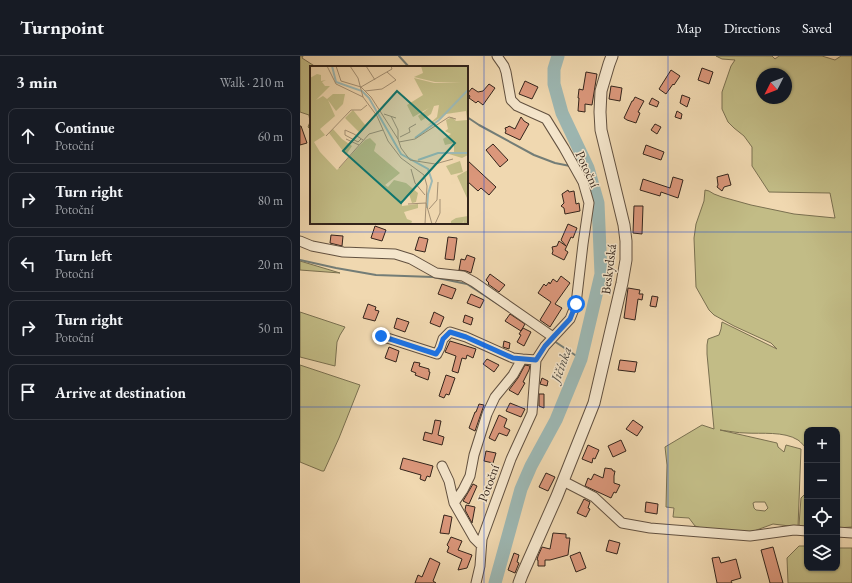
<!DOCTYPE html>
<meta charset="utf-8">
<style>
:root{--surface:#171b24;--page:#20242c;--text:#f1f3f6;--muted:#9ea1a6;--line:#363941}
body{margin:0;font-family:"EB Garamond",serif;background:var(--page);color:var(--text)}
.controls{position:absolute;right:12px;bottom:12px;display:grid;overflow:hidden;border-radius:8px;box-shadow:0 1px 3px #0004}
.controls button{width:36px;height:36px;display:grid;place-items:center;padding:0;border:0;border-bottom:1px solid var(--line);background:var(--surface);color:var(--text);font:20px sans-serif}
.compass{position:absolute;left:456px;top:12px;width:36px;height:36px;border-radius:50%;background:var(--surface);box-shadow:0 1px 3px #0004;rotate:228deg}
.stop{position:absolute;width:12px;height:12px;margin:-9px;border:3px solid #1a73e8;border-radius:50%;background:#fff}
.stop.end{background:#1a73e8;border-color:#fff;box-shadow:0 1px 4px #0008}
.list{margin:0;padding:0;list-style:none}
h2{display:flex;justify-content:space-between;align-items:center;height:52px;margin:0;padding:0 16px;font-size:17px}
h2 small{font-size:13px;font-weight:400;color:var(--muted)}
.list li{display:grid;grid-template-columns:26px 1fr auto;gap:12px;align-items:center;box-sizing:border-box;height:56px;margin:0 8px 8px;padding:0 8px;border:1px solid var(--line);border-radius:8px}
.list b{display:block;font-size:15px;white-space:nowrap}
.list p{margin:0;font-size:13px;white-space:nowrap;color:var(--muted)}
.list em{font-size:13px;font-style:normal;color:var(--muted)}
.icon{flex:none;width:22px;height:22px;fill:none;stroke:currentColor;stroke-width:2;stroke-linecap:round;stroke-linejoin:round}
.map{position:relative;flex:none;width:552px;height:527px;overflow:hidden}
header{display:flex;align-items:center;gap:24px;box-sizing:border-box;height:56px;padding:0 20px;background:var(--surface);border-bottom:1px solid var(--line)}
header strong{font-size:19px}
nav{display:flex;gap:22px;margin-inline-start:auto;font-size:14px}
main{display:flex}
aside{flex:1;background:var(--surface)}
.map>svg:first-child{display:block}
.green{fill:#c2bc86;stroke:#7a7050;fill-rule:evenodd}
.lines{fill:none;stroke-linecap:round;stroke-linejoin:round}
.stream{stroke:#737d77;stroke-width:2}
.river{stroke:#9db8b4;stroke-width:13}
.building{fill:#db977b;stroke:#33241b}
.minor-casing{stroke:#625140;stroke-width:11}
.tertiary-casing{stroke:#625140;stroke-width:13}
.minor{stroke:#f5e6cc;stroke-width:9}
.tertiary{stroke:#f5e6cc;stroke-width:11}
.route{stroke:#1a73e8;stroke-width:5}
.grid{fill:none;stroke:#1d4ed8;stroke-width:1;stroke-opacity:0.55}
.labels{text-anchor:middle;stroke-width:3;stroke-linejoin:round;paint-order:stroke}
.street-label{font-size:13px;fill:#33241b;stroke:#f5e6cc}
.water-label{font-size:14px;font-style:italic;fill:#535049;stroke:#f5e6cc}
.inset-river{fill:none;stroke:#9db8b4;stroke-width:2}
.inset-road{fill:none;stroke:#a49074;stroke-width:1}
.view{fill:#0f766e;fill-opacity:0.15;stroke:#0f766e;stroke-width:2}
.inset-edge{fill:none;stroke:#33241b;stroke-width:2}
</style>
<header>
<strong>Turnpoint</strong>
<nav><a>Map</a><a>Directions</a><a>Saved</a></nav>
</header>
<main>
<aside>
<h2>3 min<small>Walk · 210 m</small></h2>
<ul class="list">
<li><svg class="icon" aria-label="ahead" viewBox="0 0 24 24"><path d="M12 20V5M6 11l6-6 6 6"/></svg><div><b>Continue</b><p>Potoční</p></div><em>60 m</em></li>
<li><svg class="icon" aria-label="right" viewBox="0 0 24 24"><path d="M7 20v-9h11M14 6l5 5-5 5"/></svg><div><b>Turn right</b><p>Potoční</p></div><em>80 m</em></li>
<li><svg class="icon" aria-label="left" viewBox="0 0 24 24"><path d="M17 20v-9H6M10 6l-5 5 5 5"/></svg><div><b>Turn left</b><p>Potoční</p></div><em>20 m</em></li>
<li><svg class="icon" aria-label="right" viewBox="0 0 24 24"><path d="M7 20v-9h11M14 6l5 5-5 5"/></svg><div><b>Turn right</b><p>Potoční</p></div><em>50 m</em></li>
<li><svg class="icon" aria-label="arrive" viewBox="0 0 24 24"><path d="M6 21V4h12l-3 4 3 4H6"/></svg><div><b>Arrive at destination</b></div></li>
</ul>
</aside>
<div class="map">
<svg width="552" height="527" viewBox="0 0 552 527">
<rect width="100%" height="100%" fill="#f0d8b0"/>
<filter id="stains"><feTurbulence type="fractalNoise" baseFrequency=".005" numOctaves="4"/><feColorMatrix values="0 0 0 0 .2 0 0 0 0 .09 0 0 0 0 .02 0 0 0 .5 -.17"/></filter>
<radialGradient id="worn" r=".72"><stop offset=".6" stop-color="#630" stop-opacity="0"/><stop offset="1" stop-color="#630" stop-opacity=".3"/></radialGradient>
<path class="green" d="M0,0H3L2,2L16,11H11V74L8,71L10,66L9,59L0,56Z
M416,0H472L475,3L479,0H522L535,4L541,0H552V471L537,472V374H507V393C504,390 501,386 498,384C484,375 461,378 446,377C437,377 429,375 420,374L477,387L478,391L484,396L486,389L501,393L498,471L473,468L454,475L449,476H415L395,470L389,462L373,461L374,452L366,451L367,409L365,391L402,369L414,373L407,298V289L408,283L419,279L421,273L422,266L477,293L471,287L434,270L414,259L409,254L396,231L394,182L396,168L404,145L405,134L409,135L414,138L422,141L451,149L494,158L535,162L530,137L469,136L452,110V91L444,80L434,72L428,66L422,53V36L431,10L435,4L422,3ZM462,18H486V42H462ZM455,446H465L468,452L465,455L456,454L454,452L453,447Z
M0,205L40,217L0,214Z
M0,256L45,271L40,279L37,286L35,310L0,301Z
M0,309L60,329L39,382L24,415H22L0,406Z
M507,436V472L502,471L499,469L501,442Z
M499,490H507V512H537V492H552V527H488L487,502Z"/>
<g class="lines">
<path class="stream" d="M99,0L109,11
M167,61L179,69L234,99L255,107L270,110
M278,111L288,112
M0,204L36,212L76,219L133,221L167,228L207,254
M254,285L281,303"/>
<path class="river" d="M195,527L221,433L231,410L256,364L281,303L301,218L298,147L288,112L262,57L254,28V13L258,0"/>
</g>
<path class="building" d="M402,12L413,16L409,28L398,24Z
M371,14L380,20L374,29L373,28L366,38L359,33Z
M286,16L297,18L292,49L285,48V56L278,55L279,42H278L279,33L283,34Z
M225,25L238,31L232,43L219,38Z
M189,28L195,32L183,49L178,45L176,47L169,42L170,40L167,38L172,32L178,36L183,35Z
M311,30L322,32L320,45L309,43Z
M382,39L390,42L387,51L380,47Z
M335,41L344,45L338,56L340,57L336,67L327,64L324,62L332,45H333Z
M352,42L359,46L357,51L349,48Z
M377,55L382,58L381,63L375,61Z
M221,61L224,65L229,68L220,84L205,77L206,75L205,72L208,71L209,70L215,73Z
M355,68L361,71L357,78L351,74Z
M0,70H1L7,87L0,89Z
M193,88L208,104L200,111L186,94Z
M346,89L364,96L361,104L343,98Z
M167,104L196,131L189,139L181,132L178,135L167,125Z
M428,118L431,129L424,131L422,135L417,131L418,129L417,121Z
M373,121L383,124L378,142L361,136L360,140L340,134L343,123L370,132Z
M268,134L269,136L274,135L276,148L279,147L280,155L265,158L264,152L261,150L264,147L262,138Z
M334,150H343L342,178L333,177Z
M268,168L277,172L273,182L271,181L265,194L268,196L264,204L252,198L253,195L252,191L257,190L259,185L266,190L261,184Z
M75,170L86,174L82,185L71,182Z
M31,179L43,180L42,190L30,187Z
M119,181L128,183L125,196L115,194Z
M148,181L157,182L154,204L145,203Z
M167,199L175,202L171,217L166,215L159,214L161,203L165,204Z
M190,218L205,229L199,236L188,228L189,227L186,224Z
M261,220L270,227L255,248L262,252L250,271L240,264L251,246L238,237L244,228L246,230L249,226L250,228L253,223L257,226Z
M142,228L156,233L152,243L138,238Z
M328,232L340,234L339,238H343L342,244L338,243L335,264L324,262Z
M171,238L184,244L180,252L167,247Z
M352,240L358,241L356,251L350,250Z
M68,248L76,251L75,254L79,255L75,265L63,262Z
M134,256L144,261L140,271L130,267Z
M210,258L225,268L221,275L205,265Z
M165,259L173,262L171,269L163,266Z
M97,262L109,266L105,276L94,272Z
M223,272L231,276L224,290L217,286L221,279L219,278Z
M150,285L176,293L173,302L167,299L166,303L162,302L158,317L152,315L156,300L145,296Z
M204,285L210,287L209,293L203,291Z
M89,291L99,295L96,306L85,302Z
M187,303L199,309L194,316L183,308Z
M320,304L337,306L335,316L318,314Z
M114,306L120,307L119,310L129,313V316H130L128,324L115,319L116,317L111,315Z
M225,309L230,310L229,314L223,326L225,327L218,339L209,334L218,322Z
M146,319L155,322L149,339L146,338L144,342L139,340Z
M242,322L248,325L247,330L240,328Z
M239,338H244V352L239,350Z
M210,347L225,353L221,361L206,355Z
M179,348L184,349L175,375L169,372L175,356H176Z
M199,359L207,363L204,371L210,374L207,380L199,377L195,385L189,382Z
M135,364L141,365L138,379L144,381L142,389L123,384L125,376L132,378Z
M333,364L343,371L337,380L326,373Z
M321,384L326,395L313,401L308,390Z
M288,389L299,394L295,403L293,402L292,407L282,403Z
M186,395L196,397L193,407L184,405Z
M103,402L133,410L130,421L127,420L125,425L120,423L121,419L100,413Z
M305,412L312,413L313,415H315L314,420V427L320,429L316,437L314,436L311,442L285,430L288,422L291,424L294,418L303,422Z
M246,417L255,421L248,435L239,431Z
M173,428L177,430L169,448L163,445Z
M284,443L290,446L288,452L290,453L286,461L277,457Z
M346,446L358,448L357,458L345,456Z
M166,449L175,451L172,467L165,454Z
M144,459L152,461L149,478L140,477Z
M253,477L266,478V482H270L268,499L250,504H245V510H238V504H237L238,500L242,491L250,493Z
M151,481L162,485L158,494L172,499L167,512L158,514L162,503L147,496L149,491L147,489Z
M309,484L320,487L317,498L306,495Z
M473,491L483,527H470L469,523L461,494Z
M280,496L286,512L276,516L270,500Z
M214,497L219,499L217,506L219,507L215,517L208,514Z
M419,501L421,507L436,503L441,522L431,525L432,527H417L412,502Z
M130,502L140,507L133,525L136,527H115L118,519L122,521Z"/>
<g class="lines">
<g class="minor-casing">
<path id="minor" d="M0,185L12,190L43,196L95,198L111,203L136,217L163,220L174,226L253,281
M81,280L137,298L140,292L143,283L150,276L166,281L213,302L222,303
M142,410L149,425L154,447L174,482L181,489
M263,425L294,441L322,467L350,472L450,480L494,474L507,475
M154,447L163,434L170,420L174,399L187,358L195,341L213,319L222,303L236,304
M537,476L552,477
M176,527L180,510L182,483L211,403L232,357L236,304L245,290L270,263L276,248L283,188L289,147L283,126L264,92L246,63L217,50L211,44L206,16L204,10L197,0"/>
</g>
<g class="tertiary-casing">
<path id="tertiary" d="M219,527L222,519L257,440L294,347L322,227L326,204V185L324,169L301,74L300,56L301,35L309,8L312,0"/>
</g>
<use href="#minor" class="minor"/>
<use href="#tertiary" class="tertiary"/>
</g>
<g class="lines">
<path class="route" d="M81,280L136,298L140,292L143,283L150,276L166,281L213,302L236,304L245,290L270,263L276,248"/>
</g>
<path class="grid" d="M184,0V527M368,0V527M0,176H552M0,351H552"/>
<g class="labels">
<g class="street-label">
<text transform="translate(288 113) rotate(65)" y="5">Potoční</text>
<text transform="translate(308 213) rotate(-83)" y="5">Beskydská</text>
<text transform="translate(188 427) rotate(-70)" y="5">Potoční</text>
</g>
<g class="water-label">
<text transform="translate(261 308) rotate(-70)" y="5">Jičínka</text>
</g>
</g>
<g transform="translate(10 10)">
<rect width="158" height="158" fill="#f0d8b0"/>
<path d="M111,0H157L158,89L152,92L139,88L144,87V77L135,79L133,73L141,68L135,65L138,63L136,54L142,51L146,55L157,54L156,45L136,48L117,60L127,51L129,39L124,40L121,48L111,55L108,50L119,42L103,51L97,39L113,29L104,12L124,17H151L125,16L104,11L113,7ZM7,8L11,9V15L16,14L12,16L15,20H20L6,34L13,30L17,33L23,28H35L33,38L26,45L18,34L25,50L10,63L15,69L4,76L10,86L27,104L55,74L60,72L66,78L64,85L90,107L75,119L78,121L84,114L96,117L108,127L106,136L102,137L99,128L92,134V140L108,138V142L94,146L97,153L102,155L101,158H0V12ZM43,44L56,60L49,66L35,52ZM23,63L32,73L42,80L36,89L19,67ZM150,95L153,106L141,109L136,100ZM158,104V132H157L147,110ZM158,150V158H153L154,154L152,158H141V155L146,152Z" fill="#c2bc86"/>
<path class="inset-river" d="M22,0L26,16L52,25L59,32L91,88L118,103L122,115L118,128L117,142M105,72L129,54L158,24M108,94L128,87H158"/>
<path class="inset-road" d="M17,0L26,18L53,31M26,0L31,15L51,21L61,31L88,73L91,82L100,94L125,98L143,93M40,0L48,12L53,31L67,50L78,75L91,92L114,109L117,120L115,158M56,0L65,14M51,21L82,3L81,0M55,25L72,23L86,14L77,6M74,48L86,52M81,50L88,64V73M16,70L41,44H51L57,39M90,71L100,66L99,62L106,58M36,73L49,79M51,73L48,76L35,69V64L44,68L53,74M89,76L105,73L139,51L146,53M29,102L59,68L73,64M101,103L105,117L115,129M116,137L122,158M98,138L116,137M119,143L127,134L128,116M125,158L130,147V133"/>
<path class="view" d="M87,25L145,77L91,137L33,85Z"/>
<rect width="158" height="158" class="inset-edge"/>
</g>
<rect width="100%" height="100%" filter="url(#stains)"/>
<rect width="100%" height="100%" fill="url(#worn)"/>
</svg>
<div class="controls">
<button>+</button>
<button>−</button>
<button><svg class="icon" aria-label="locate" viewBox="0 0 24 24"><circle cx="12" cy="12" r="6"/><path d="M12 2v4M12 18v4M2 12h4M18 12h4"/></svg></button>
<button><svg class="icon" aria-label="layers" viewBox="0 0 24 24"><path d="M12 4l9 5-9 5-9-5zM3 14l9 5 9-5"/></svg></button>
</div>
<svg class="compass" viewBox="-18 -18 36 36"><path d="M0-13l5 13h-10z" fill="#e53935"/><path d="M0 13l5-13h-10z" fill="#9ea1a6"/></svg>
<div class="stop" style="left:276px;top:248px"></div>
<div class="stop end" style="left:81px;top:280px"></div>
</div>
</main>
